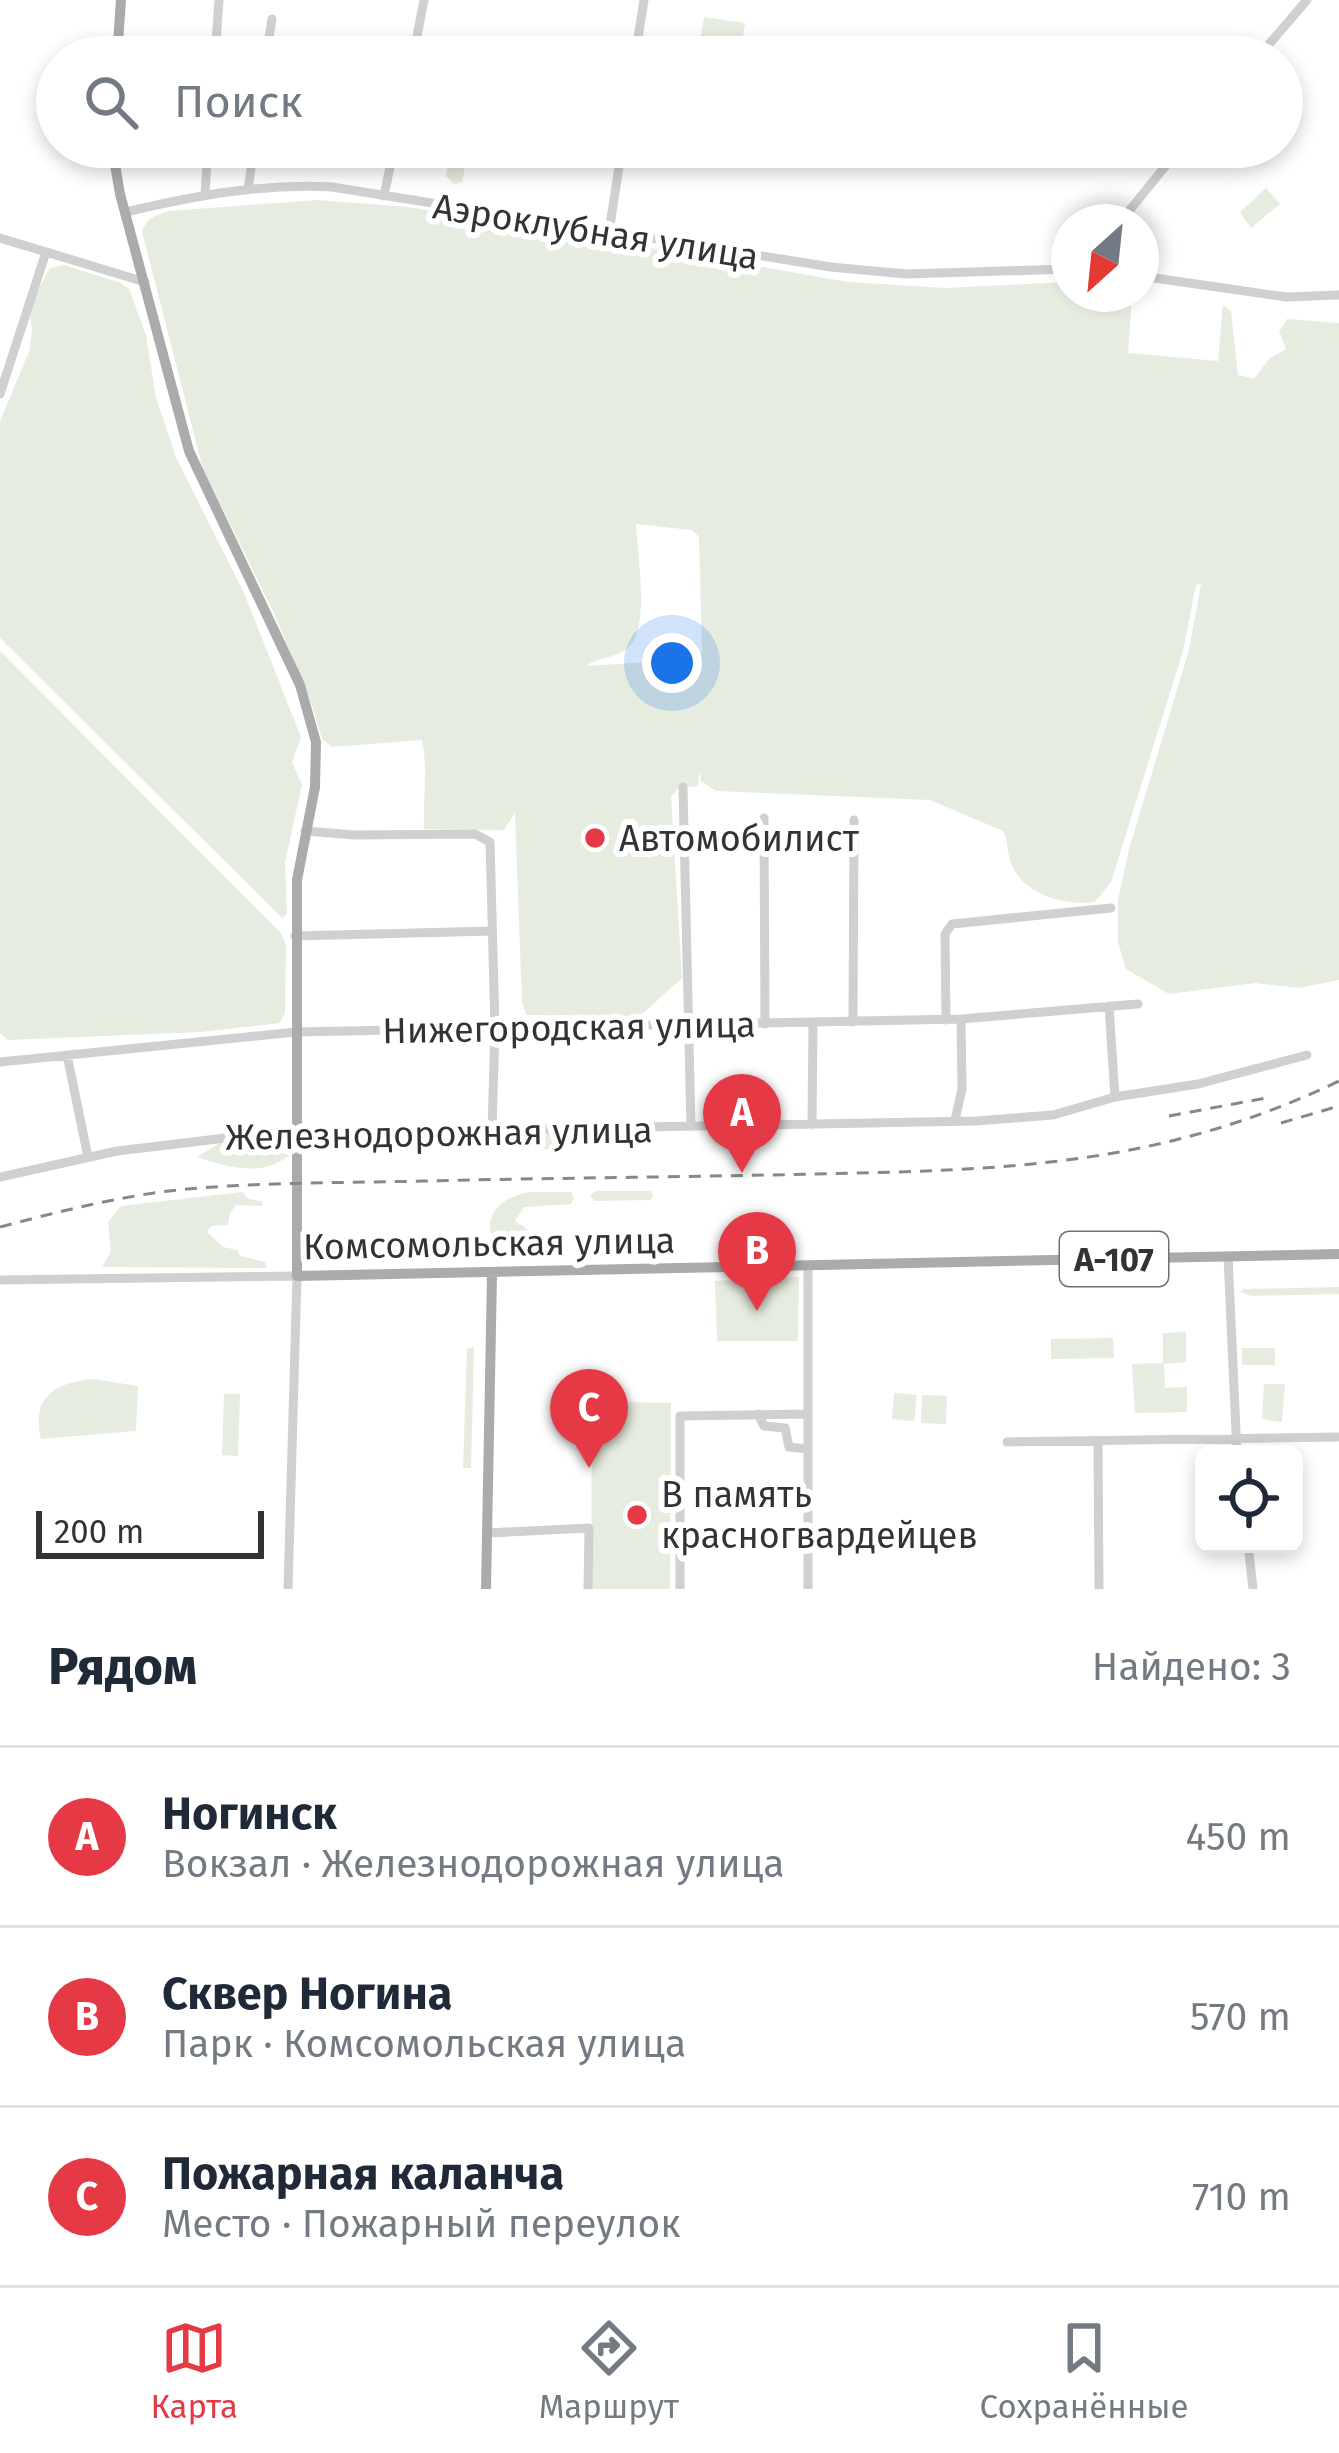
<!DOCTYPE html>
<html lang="ru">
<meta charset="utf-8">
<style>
:root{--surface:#fff;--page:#f2f2f3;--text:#1f2937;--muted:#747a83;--line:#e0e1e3;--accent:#e63946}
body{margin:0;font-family:"Fira Sans",sans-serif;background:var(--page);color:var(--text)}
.controls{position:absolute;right:36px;bottom:36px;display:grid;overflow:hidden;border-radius:18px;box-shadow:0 6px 18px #0003}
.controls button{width:108px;height:108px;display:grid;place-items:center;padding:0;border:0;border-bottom:3px solid var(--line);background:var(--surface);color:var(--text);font:60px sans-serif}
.compass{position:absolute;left:1051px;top:204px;width:108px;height:108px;border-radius:50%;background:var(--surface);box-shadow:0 6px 18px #0003;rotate:207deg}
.scale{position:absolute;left:36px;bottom:30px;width:228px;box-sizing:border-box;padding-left:12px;border:6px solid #333;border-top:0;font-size:33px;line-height:42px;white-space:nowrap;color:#333;-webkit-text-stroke:9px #fff;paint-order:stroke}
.you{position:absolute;left:672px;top:663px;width:42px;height:42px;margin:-30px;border:9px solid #fff;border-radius:50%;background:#1a73e8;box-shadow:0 0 0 18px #1a73e833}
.badge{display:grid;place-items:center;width:78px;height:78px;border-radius:50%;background:var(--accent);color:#fff;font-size:39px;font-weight:700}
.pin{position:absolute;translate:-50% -99px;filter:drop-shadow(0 3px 6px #0008)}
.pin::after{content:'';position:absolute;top:63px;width:42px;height:36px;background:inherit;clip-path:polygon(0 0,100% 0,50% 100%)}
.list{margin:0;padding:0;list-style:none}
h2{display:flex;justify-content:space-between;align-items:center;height:156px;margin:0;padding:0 48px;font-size:51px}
h2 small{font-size:39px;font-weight:400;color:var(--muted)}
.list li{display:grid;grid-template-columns:78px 1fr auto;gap:36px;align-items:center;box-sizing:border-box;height:180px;padding:0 48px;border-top:3px solid var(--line)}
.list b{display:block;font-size:45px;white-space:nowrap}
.list p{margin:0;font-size:39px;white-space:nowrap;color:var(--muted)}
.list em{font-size:39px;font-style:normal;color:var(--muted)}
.icon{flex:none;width:66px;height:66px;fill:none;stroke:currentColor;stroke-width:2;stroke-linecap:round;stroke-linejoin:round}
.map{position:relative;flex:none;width:1339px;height:1589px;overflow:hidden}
.search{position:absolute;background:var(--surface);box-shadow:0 6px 18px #0003;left:36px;right:36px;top:36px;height:132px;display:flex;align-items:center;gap:30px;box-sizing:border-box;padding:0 42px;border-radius:66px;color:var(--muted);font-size:45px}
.sheet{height:696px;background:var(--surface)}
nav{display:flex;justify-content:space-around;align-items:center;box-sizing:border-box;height:168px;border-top:3px solid var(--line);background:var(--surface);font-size:33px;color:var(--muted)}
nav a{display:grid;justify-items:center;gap:6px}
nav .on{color:var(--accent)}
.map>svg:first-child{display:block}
.green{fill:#e6ecdf;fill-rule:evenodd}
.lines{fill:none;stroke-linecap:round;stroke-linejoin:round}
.minor{stroke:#d0d0d0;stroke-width:9}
.major{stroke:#ababab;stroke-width:10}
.rail{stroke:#888;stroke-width:3;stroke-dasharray:12 9;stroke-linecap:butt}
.poi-dot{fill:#e63946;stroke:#fff;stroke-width:4.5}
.labels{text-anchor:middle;stroke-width:12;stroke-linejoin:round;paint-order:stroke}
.shield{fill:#fff;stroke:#707070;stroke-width:3}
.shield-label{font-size:33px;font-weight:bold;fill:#333}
.street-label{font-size:36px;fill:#333;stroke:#fff}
.poi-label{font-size:36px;fill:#333;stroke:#fff;text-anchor:start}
</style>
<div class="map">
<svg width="1339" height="1589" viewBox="0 0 1339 1589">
<rect width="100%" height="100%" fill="#fff"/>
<path class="green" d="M704,17L745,23L740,57H698Z
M451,147H469L462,182L454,184L446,176Z
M684,147H723L720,167L682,162Z
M1266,188L1280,204L1251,228L1240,212Z
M317,200L408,207L496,221L848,282L945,288L1069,282V294L1132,297L1128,353L1218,361L1223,305L1231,311L1238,375L1254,379L1269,359L1286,349L1279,332L1287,319L1339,323V980L1299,988L1255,983L1169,994L1126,969L1118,942V900L1129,849L1189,650L1201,584L1196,585L1183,651L1111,882L1095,902C1064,906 1021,895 1010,860C1007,849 1008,841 1003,831L930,800L716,791L701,781L699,772L698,786L678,788L671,797L682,978L640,1016L526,1015L522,1002L515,813L504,830L424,829C423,799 428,768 422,740L332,747L322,739L309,696L272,609L203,469L142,232C146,218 156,215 169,211ZM636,524L692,530L699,537L702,651L698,659L586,666C596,658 616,658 628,648C651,627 637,554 636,524Z
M64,265L121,283L129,289L146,335L156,398L176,457L244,593L301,737L292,763L302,784L285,863L287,914L282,918L0,638V421L29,352L32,331L29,307L50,268Z
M0,651L281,933L286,945L285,1013L280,1023L200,1032L8,1040L0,1033Z
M493,1133H553L567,1150L489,1147Z
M268,1137L286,1144L289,1155C262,1178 228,1167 197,1157L218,1144Z
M595,1191H651L653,1195L651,1200L594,1201L590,1196Z
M242,1192L249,1199L262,1201V1206L236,1205L230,1213L228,1225L211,1226L207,1232L223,1247L237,1250L240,1256L265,1262L267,1268L102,1267L111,1251L108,1222L121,1206Z
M531,1192H571L574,1198L571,1204L524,1207L515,1221L527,1229L528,1240L492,1237C483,1210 508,1195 531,1192Z
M799,1277L798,1341H717L715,1281Z
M1339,1287V1294L1251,1296L1240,1292L1243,1289Z
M1186,1332V1362L1164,1364L1165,1388L1187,1387V1412L1135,1413L1132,1364L1163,1363V1333Z
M1113,1338L1114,1358L1051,1359V1339Z
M474,1347L471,1468H463L467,1349Z
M1242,1348H1275V1365H1242Z
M93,1379L138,1386L136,1431L41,1439C31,1396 55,1383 93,1379Z
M1264,1384H1285L1282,1422L1262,1419Z
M894,1393L917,1395L914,1421L892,1419Z
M224,1394H240L238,1456L222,1455Z
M922,1395L947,1396L946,1424L921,1423Z
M591,1401L671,1403L670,1589H592Z"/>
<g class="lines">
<path class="minor" d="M215,57L219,0
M266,57L272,19
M413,57L424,0
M635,57L644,0
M1258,57L1307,0
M248,190L254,147
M205,194L208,147
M384,196L394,147
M126,212C193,196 262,183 332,187L831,267L906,274L1069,269
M1120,222L1181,147
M609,232L622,147
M0,238L145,282
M1141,276L1286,297L1339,295
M0,394L46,252
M683,787L691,1127
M764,818L765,1024
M305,831L355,835L475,834L490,842L495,1027L492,1131
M295,936L492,931
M1109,1006L1115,1097
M946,1020L945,934L952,924L1111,908
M853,1022L854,820
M67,1055L88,1157
M0,1062L296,1032L961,1019L1138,1004
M955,1120L962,1089L961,1019
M812,1125L813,1023
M0,1177L117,1151L259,1134L976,1121L1053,1115L1115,1097L1198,1084L1307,1055
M1228,1256L1237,1454
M0,1280L297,1276L288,1589
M758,1414L764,1426L785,1428L789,1447L808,1449
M1098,1441L1099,1589
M1007,1442L1339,1437
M487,1533L589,1528L588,1589
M1248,1544L1253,1589
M680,1589V1416L806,1414
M808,1589V1267"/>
<path class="major" d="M117,57L121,0
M112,147L120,194L189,451L300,685L316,742L315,787L297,880V1276L1339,1254
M486,1589L492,1274"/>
<path class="rail" d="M1169,1116L1266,1098
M1281,1123L1339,1106
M0,1227C61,1211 124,1195 187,1189C266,1182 345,1183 424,1181C554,1178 685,1177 815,1174C1007,1170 1162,1166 1339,1081"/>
</g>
<g class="poi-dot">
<circle cx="595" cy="838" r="12"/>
<circle cx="637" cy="1515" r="12"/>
</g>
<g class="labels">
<rect class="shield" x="1060" y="1232" width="108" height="54" rx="9"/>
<g class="shield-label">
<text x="1114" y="1271">А-107</text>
</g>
<g class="street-label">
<text transform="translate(596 231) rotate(9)" y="13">Аэроклубная улица</text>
<text transform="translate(569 1027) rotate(-1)" y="13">Нижегородская улица</text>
<text transform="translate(439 1133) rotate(-1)" y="13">Железнодорожная улица</text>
<text transform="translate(489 1243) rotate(-1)" y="13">Комсомольская улица</text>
</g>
<g class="poi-label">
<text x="619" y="851">Автомобилист</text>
<text x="661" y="1507">В память<tspan x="661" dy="41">красногвардейцев</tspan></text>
</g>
</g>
</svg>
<div class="controls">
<button><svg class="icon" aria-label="locate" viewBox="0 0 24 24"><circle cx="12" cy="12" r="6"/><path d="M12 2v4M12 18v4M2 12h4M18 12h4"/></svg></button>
</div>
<svg class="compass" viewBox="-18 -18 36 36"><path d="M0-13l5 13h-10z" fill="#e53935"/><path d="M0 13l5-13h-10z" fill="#747a83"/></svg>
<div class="scale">200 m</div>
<div class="you"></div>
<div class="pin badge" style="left:742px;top:1173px">A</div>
<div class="pin badge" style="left:757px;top:1311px">B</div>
<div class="pin badge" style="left:589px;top:1468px">C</div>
<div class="search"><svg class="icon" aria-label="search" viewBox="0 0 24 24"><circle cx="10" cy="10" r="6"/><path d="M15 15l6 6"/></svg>Поиск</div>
</div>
<section class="sheet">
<h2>Рядом<small>Найдено: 3</small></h2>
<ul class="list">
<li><span class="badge">A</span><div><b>Ногинск</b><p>Вокзал · Железнодорожная улица</p></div><em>450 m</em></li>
<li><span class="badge">B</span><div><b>Сквер Ногина</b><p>Парк · Комсомольская улица</p></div><em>570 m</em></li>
<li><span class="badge">C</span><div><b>Пожарная каланча</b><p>Место · Пожарный переулок</p></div><em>710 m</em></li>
</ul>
</section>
<nav>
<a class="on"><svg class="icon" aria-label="map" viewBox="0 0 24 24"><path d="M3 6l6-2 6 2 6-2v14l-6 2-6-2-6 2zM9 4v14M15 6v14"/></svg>Карта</a>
<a><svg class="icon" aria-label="directions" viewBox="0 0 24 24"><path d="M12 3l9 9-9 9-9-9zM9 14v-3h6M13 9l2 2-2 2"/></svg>Маршрут</a>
<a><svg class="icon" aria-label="saved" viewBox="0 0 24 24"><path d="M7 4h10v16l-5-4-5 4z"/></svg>Сохранённые</a>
</nav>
